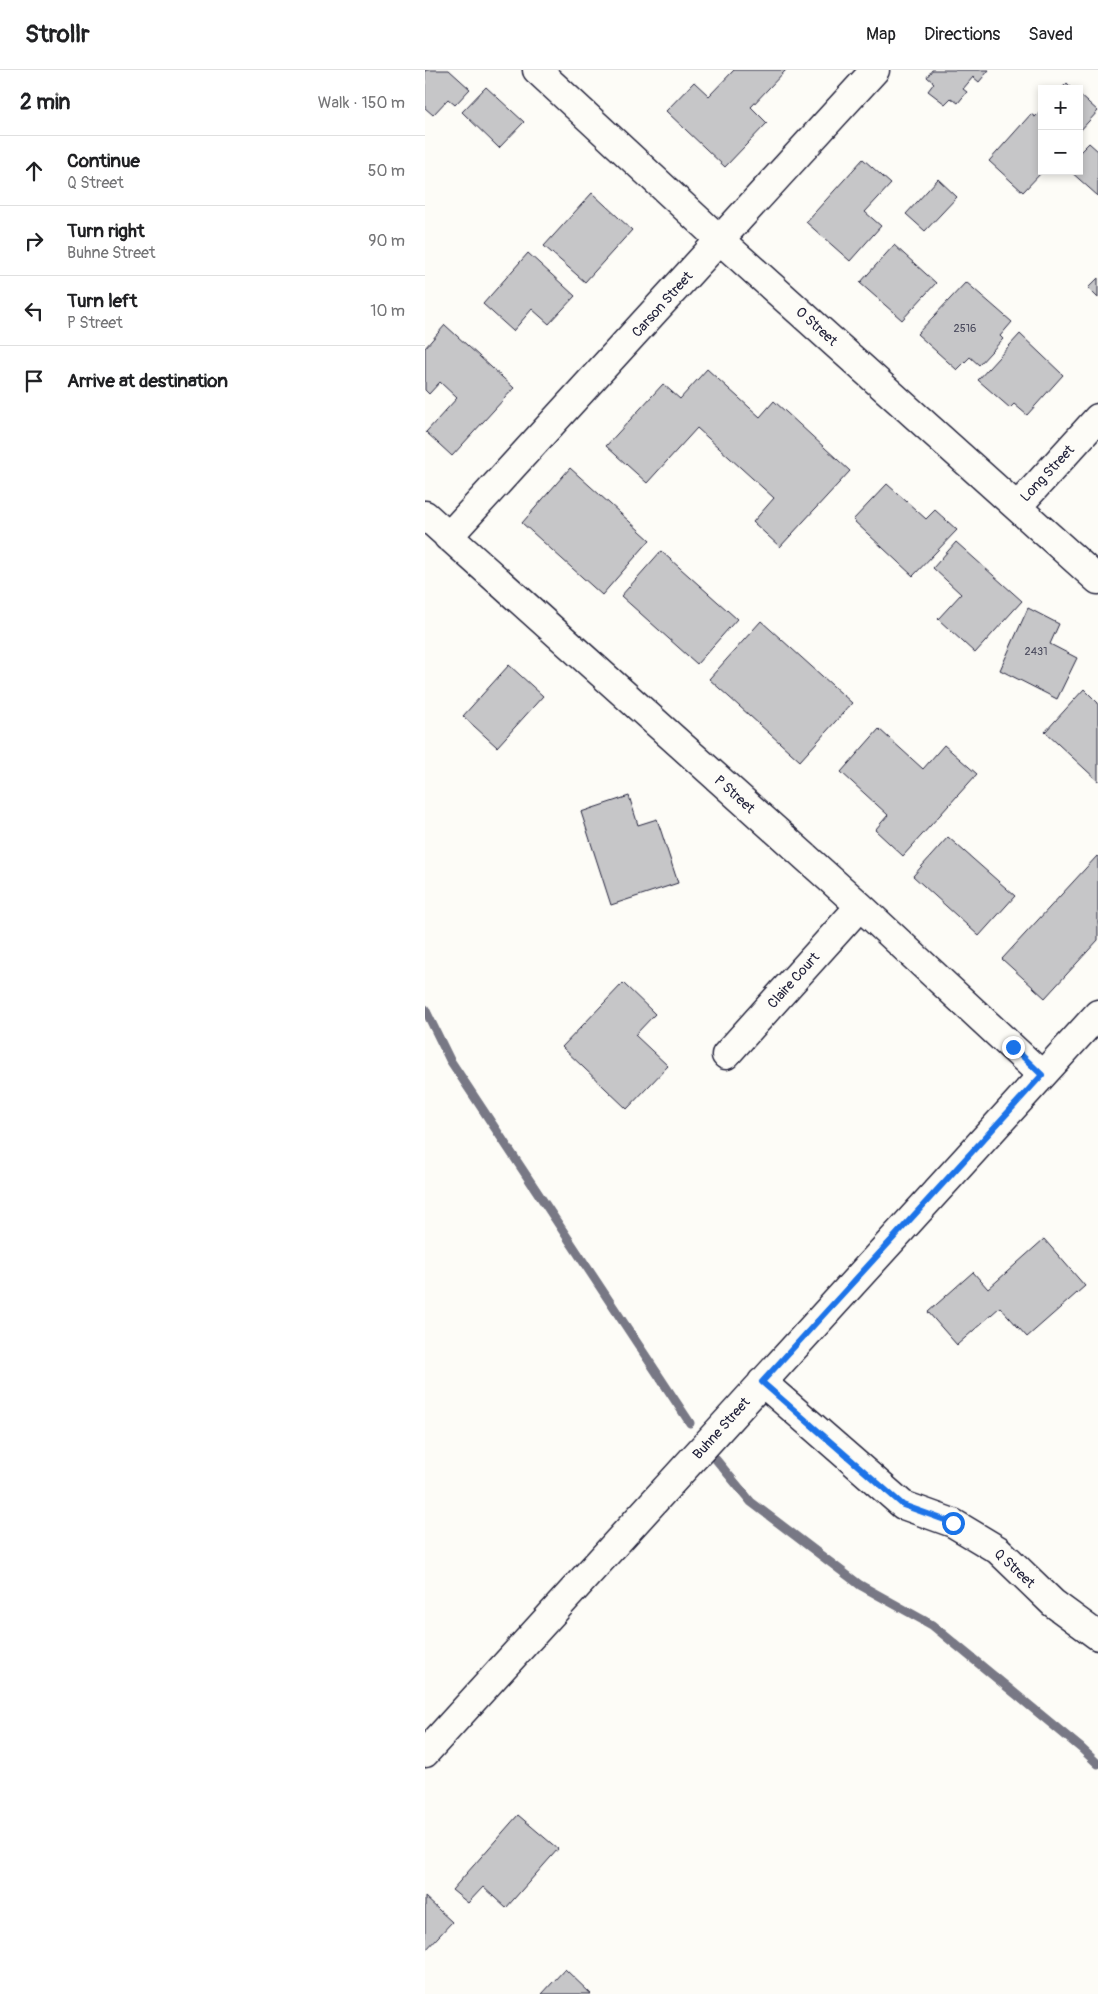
<!DOCTYPE html>
<meta charset="utf-8">
<style>
:root{--surface:#fff;--page:#f2f2f2;--text:#202124;--muted:#757577;--line:#e0e0e0}
body{margin:0;font-family:Pangolin,sans-serif;background:var(--page);color:var(--text)}
.controls{position:absolute;right:15px;top:15px;display:grid;overflow:hidden;border-radius:0px;box-shadow:0 2px 8px #0003}
.controls button{width:45px;height:45px;display:grid;place-items:center;padding:0;border:0;border-bottom:1px solid var(--line);background:var(--surface);color:var(--text);font:25px sans-serif}
.stop{position:absolute;width:15px;height:15px;margin:-11px;border:4px solid #1a73e8;border-radius:50%;background:#fff}
.stop.end{background:#1a73e8;border-color:#fff;box-shadow:0 1px 5px #0008}
.list{margin:0;padding:0;list-style:none}
h2{display:flex;justify-content:space-between;align-items:center;height:65px;margin:0;padding:0 20px;font-size:21px}
h2 small{font-size:16px;font-weight:400;color:var(--muted)}
.list li{display:grid;grid-template-columns:32px 1fr auto;gap:15px;align-items:center;box-sizing:border-box;height:70px;padding:0 20px;border-top:1px solid var(--line)}
.list b{display:block;font-size:19px;white-space:nowrap}
.list p{margin:0;font-size:16px;white-space:nowrap;color:var(--muted)}
.list em{font-size:16px;font-style:normal;color:var(--muted)}
.icon{flex:none;width:28px;height:28px;fill:none;stroke:currentColor;stroke-width:2;stroke-linecap:round;stroke-linejoin:round}
.map{position:relative;flex:none;width:673px;height:1924px;overflow:hidden}
header{display:flex;align-items:center;gap:30px;box-sizing:border-box;height:70px;padding:0 25px;background:var(--surface);border-bottom:1px solid var(--line)}
header strong{font-size:24px}
nav{display:flex;gap:28px;margin-inline-start:auto;font-size:18px}
main{display:flex}
aside{flex:1;background:var(--surface)}
.map>svg:first-child{display:block}
.lines{fill:none;stroke-linecap:round;stroke-linejoin:round}
.stream{stroke:#787885;stroke-width:9}
.building{fill:#c6c6c8;stroke:#22223b}
.minor-casing{stroke:#22223b;stroke-width:31}
.minor{stroke:#fdfcf7;stroke-width:28}
.route{stroke:#1a73e8;stroke-width:6}
.labels{text-anchor:middle;stroke-width:5;stroke-linejoin:round;paint-order:stroke}
.number-label{font-size:11px;fill:#4b4b5e}
.street-label{font-size:14px;fill:#22223b;stroke:#fdfcf7}
</style>
<header>
<strong>Strollr</strong>
<nav><a>Map</a><a>Directions</a><a>Saved</a></nav>
</header>
<main>
<aside>
<h2>2 min<small>Walk · 150 m</small></h2>
<ul class="list">
<li><svg class="icon" aria-label="ahead" viewBox="0 0 24 24"><path d="M12 20V5M6 11l6-6 6 6"/></svg><div><b>Continue</b><p>Q Street</p></div><em>50 m</em></li>
<li><svg class="icon" aria-label="right" viewBox="0 0 24 24"><path d="M7 20v-9h11M14 6l5 5-5 5"/></svg><div><b>Turn right</b><p>Buhne Street</p></div><em>90 m</em></li>
<li><svg class="icon" aria-label="left" viewBox="0 0 24 24"><path d="M17 20v-9H6M10 6l-5 5 5 5"/></svg><div><b>Turn left</b><p>P Street</p></div><em>10 m</em></li>
<li><svg class="icon" aria-label="arrive" viewBox="0 0 24 24"><path d="M6 21V4h12l-3 4 3 4H6"/></svg><div><b>Arrive at destination</b></div></li>
</ul>
</aside>
<div class="map">
<svg width="673" height="1924" viewBox="0 0 673 1924">
<rect width="100%" height="100%" fill="#fdfcf7"/>
<filter id="ink" filterUnits="userSpaceOnUse"><feTurbulence type="fractalNoise" baseFrequency=".02" numOctaves="2"/><feDisplacementMap in="SourceGraphic" scale="10" xChannelSelector="R" yChannelSelector="G"/><feConvolveMatrix kernelMatrix="1 2 1 2 8 2 1 2 1" color-interpolation-filters="sRGB"/></filter>
<g filter="url(#ink)">
<g class="lines">
<path class="stream" d="M0,939L25,990L265,1353
M284,1381L326,1432L435,1515L507,1555L656,1678L673,1694"/>
</g>
<path class="building" d="M0,0H24L45,19L30,35L23,29L8,45L0,38Z
M309,0H361L326,37L342,53L300,97L241,41L269,12L284,26Z
M507,0H564L554,12L548,7L538,19L542,22L533,33L526,28L520,34L503,21L509,13L502,7Z
M642,13L648,19H636Z
M61,17L99,52L74,78L37,42Z
M654,24L673,41L654,62Z
M617,40L618,101L598,122L564,91L606,44L610,47Z
M664,73L673,81V126L645,101H654V83Z
M438,89L466,114L440,142L456,156L425,191L381,152Z
M513,109L532,127L500,161L481,144Z
M167,123L207,160L160,212L119,176Z
M469,175L511,213L477,250L435,213Z
M103,183L150,226L124,254L107,239L88,261L58,234Z
M673,208V228L663,218Z
M541,212L587,252L575,266L578,269L554,295L545,287L532,300L492,264Z
M20,255L89,318L27,386L1,362L32,328L15,312L4,324L0,320V278Z
M595,264L638,305L602,345L589,334L585,338L553,310Z
M282,299L335,347L349,331L425,401L355,477L328,452L349,428L272,358L222,413L181,376L238,314L255,329Z
M145,398L225,470L177,525L97,453Z
M462,414L501,449L510,440L532,460L488,506L428,450Z
M531,472L597,531L550,583L513,549L536,524L508,498Z
M236,481L312,549L272,594L196,526Z
M603,538L634,554L625,574L652,588L632,629L575,600Z
M336,551L427,633L375,691L284,609Z
M84,595L118,626L72,677L38,646Z
M659,619L673,633V711L620,662Z
M454,659L498,699L519,675L552,704L478,786L450,760L463,745L416,702Z
M204,726L213,755L232,749L253,813L186,835L156,742Z
M523,767L590,826L554,866L488,806Z
M672,786L673,787V870L620,928L577,889Z
M198,913L230,944L210,965L243,996L202,1039L137,977Z
M619,1169L660,1216L602,1267L575,1237L532,1275L503,1242L548,1202L563,1219Z
M93,1745L133,1779L81,1838L58,1817L43,1833L27,1820Z
M0,1827L27,1852L0,1881Z
M140,1899L166,1924H117Z"/>
<g class="lines">
<g class="minor-casing">
<path id="minor" d="M112,0L295,170L673,510
M592,437L673,348
M0,445L435,836L617,1005
M23,467L450,0
M301,985L435,836
M337,1312L478,1435L528,1453L573,1480L628,1533L673,1566
M0,1683L673,944"/>
</g>
<use href="#minor" class="minor"/>
</g>
</g>
<g class="lines" filter="url(#ink)">
<path class="route" d="M528,1453L478,1435L337,1312L617,1005L588,977"/>
</g>
<g class="labels">
<g class="number-label">
<text x="540" y="262">2516</text>
<text x="611" y="585">2431</text>
</g>
<g class="street-label">
<text transform="translate(237 234) rotate(-48)" y="5">Carson Street</text>
<text transform="translate(392 256) rotate(42)" y="5">O Street</text>
<text transform="translate(622 403) rotate(-47)" y="5">Long Street</text>
<text transform="translate(310 724) rotate(42)" y="5">P Street</text>
<text transform="translate(368 910) rotate(-48)" y="5">Claire Court</text>
<text transform="translate(296 1358) rotate(-48)" y="5">Buhne Street</text>
<text transform="translate(590 1498) rotate(43)" y="5">Q Street</text>
</g>
</g>
</svg>
<div class="controls">
<button>+</button>
<button>−</button>
</div>
<div class="stop" style="left:528px;top:1453px"></div>
<div class="stop end" style="left:588px;top:977px"></div>
</div>
</main>
